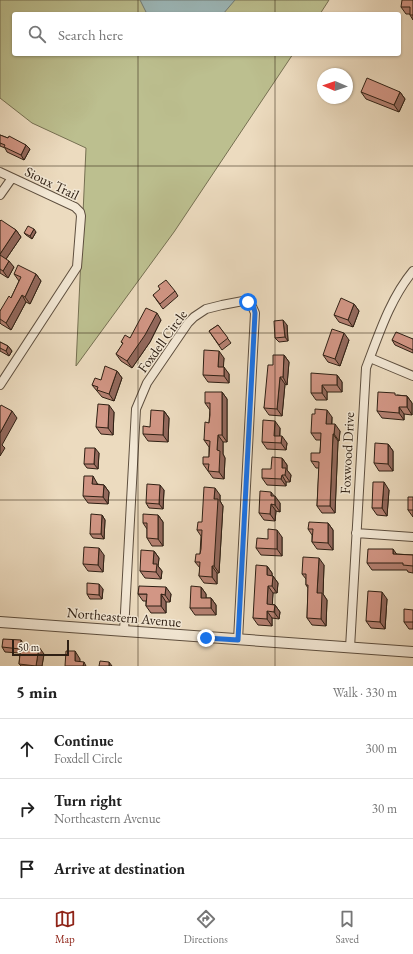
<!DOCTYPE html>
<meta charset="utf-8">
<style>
:root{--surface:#fff;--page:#f6f6f6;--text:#222;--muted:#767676;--line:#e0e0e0;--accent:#8f2418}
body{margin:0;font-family:"EB Garamond",serif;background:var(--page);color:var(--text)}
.compass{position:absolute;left:317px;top:68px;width:36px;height:36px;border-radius:50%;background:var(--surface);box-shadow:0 1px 3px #0004;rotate:272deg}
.scale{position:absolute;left:12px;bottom:10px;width:57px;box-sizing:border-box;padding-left:4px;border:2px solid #2f2014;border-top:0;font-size:11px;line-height:14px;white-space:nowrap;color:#2f2014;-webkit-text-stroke:3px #f3e8d5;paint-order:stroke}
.stop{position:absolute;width:12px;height:12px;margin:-9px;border:3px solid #1a73e8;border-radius:50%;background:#fff}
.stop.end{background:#1a73e8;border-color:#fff;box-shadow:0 1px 4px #0008}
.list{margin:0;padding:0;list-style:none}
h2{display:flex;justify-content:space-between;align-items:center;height:52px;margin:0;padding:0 16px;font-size:17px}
h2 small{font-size:13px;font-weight:400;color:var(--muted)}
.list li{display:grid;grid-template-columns:26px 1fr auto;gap:12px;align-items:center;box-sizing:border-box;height:60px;padding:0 16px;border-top:1px solid var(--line)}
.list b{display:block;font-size:15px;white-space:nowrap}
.list p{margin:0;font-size:13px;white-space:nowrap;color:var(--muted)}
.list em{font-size:13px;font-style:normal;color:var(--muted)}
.icon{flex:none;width:22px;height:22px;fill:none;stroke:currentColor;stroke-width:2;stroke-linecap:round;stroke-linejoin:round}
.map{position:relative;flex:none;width:413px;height:666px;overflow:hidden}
.search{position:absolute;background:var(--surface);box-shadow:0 1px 3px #0004;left:12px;right:12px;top:12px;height:44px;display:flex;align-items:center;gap:10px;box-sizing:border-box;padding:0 14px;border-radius:4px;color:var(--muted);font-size:15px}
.sheet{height:232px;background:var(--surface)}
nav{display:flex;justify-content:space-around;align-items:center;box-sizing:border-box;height:56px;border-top:1px solid var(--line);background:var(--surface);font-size:11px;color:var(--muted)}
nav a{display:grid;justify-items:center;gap:2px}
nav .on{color:var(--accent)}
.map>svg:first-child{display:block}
.green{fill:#bcbf8f;stroke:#767052}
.water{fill:#9cb9bb;stroke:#707c78}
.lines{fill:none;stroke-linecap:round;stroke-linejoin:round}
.minor-casing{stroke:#5e4f3f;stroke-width:10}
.tertiary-casing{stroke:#5e4f3f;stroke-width:12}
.minor{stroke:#f3e8d5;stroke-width:8}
.tertiary{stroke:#f3e8d5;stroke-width:10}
.wall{fill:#b58172;stroke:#2f2014}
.shaded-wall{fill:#93695d;stroke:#2f2014}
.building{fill:#d29685;stroke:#2f2014}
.route{stroke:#1a73e8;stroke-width:5}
.grid{fill:none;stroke:#2f2014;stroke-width:1;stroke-opacity:0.55}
.labels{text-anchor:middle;stroke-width:3;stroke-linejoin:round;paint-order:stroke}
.street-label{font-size:14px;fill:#2f2014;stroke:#f3e8d5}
</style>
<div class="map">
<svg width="413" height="666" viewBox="0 0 413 666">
<rect width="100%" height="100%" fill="#ecdbbf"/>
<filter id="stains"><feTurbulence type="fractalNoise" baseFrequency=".005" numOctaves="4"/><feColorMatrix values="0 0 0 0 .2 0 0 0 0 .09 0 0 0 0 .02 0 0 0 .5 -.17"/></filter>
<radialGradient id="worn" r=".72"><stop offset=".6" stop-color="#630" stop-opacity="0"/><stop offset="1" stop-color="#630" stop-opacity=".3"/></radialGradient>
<path class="green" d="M0,0H329L320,14H14V54H293L174,232L76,366L86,148L32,123L0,98Z"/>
<path class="water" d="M140,0H235L223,14H147Z"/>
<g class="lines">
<g class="minor-casing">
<path id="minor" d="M0,172L75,207L80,212L81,216L77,267L0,385
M0,195L12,178
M370,358L413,376
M356,533L413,537
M124,631L136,409L147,383L188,323L194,317L206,309L222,305L243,301L251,304L255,313L238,640
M350,648L366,368C379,334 390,299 413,271"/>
</g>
<g class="tertiary-casing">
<path id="tertiary" d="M0,622L413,652"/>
</g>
<use href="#minor" class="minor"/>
<use href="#tertiary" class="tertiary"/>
</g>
<path class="wall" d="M413,0V20L410,15V14H406L401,7Z
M361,92H400L405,99L399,112L366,99Z
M0,135L26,145L30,149L24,160L7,152L5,148L0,146Z
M0,221L16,230L21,237L6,259L14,267L8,278L0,273Z
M36,232L32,239L26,235L24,233Z
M14,274H36L41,281L30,304L26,302L11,330L1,324L0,323V311L11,298L19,281Z
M175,291L178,296L163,309L153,295Z
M354,304L359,311L353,327L339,322L334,315Z
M161,320L150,342L132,368L121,361L116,354L123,344L121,342L130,338Z
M218,325L231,343L222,350L209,331Z
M287,325L288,341L279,342L275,338Z
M413,339V353L395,345L392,340Z
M349,340L340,366L328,362L323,355Z
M0,342L8,346L12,351L9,356L0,351Z
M284,355L289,362L287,385L285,384L282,416L269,415L264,408L273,365Z
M224,358L223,367L229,374V383L208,382L203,375Z
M117,371L122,378L114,401L102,397L92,385Z
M337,375L342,382V392H327V400H316L311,393Z
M222,392L227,399V442H223V454L225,458L224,479L213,478L203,464L209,457V447L204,440L209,423L210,410L205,403Z
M397,395L407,396L412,403V415L404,414V420L382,418L377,411Z
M164,411L169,418L168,442L148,441L143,434L150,427Z
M114,412L113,435L101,434L96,427Z
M332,417V424L340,431L339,441H338L335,513H322L317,506L319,468H316L311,461L320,453L321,440H316L311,433Z
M280,428V436L287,443L286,450L267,449L262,442Z
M388,444L393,451V471H379L374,463Z
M99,453L98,469L87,468L84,464Z
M282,458L287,465V470L291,475L290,482H286V486L267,485L262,478Z
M97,483V484L104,485L109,492L108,504L88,503L83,496Z
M164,490L163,509L149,508L146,503Z
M389,490L387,516L377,515L372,508Z
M220,495V501L223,506L219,573H217V584L204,583L199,576L200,568L195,562L200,554L201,536L197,530Z
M274,496L280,503V512L276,511L275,521L264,520L259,513Z
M413,497V517L408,510Z
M102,515L105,520L104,539L93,538L90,534Z
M158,515L163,522V546H152L147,538V529L143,523Z
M328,523L333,530V550L317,549L312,542V535L308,529Z
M282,537V556L261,555L256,548L268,539Z
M154,551L159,558L158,566L162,571L161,579L145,578L140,571Z
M396,554L413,555V573L408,572L407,570H372L367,563Z
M104,555L103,572L88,571L83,564Z
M324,565L323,594L327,600L326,626L312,625L307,618L308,588L306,585V579L302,574Z
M267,566L272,573V575L278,583L277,593H273L272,604L275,605L280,612L279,619L272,618V626L258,625L253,618Z
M201,587L206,594V598H211L216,605V615H195L190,608Z
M103,589L102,599H90L87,594Z
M138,594H171L170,602H166V613H151L146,606V601H143Z
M387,599L385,629L371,628L366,621Z
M413,610V629H409L404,622Z
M24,645L44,654L42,666H21L19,664L20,653L5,652L2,647Z"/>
<path class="shaded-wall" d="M400,92L405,99L399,112L394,105Z
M26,145L30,149L24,160L21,155Z
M34,229L36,232L32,239L30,236Z
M16,230L21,237L4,262L0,255V254Z
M9,261L14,267L8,278L3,271Z
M36,274L41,281L30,304L25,297Z
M22,295L26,302L11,330L6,323Z
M354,304L359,311L353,327L348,320Z
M157,313L161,320L150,342L132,368L127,361Z
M283,320L287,325L288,341L285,337Z
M344,333L349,340L340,366L335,359Z
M8,346L12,351L9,356L6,351Z
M219,351L224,358L223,374L218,367Z
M284,355L289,362L287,385L283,377Z
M224,367L229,374V383L224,376Z
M117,371L122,378L114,401L109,394Z
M337,375L342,382V392L337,385Z
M280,377L285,384L282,416L277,409Z
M322,385L327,392V400L322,393Z
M222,392L227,399V442L222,435Z
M407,396L412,403V415L407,407Z
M109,405L114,412L113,435L108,428Z
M399,407L404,414V420L399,413Z
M327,410L332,417L331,431L326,424Z
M12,411L17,418L2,445L5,448L0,456V433Z
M164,411L169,418L168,442L163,435Z
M275,421L280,428L279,443L274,436Z
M335,424L340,431L339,441L334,434Z
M333,434L338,441L335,513L330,506Z
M218,435L223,442V454L225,458L224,479L219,472L217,450Z
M282,436L287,443L286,450L281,443Z
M388,444L393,451V471L388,464Z
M95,448L99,453L98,469L94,464Z
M282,458L287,465V470L291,475L290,482L285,475L282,468Z
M282,475L286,482V486L281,479Z
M93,476L97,483V491L92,484Z
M384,482L389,490L387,516L382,508Z
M104,485L109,492L108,504L103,497Z
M160,485L164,490L163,509L159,504Z
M215,488L220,495V501L223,506L219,573L214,566V499Z
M271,492L275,497V496L280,503V512L275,505L271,496Z
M271,504L276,511L275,521L270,514Z
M102,515L105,520L104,539L101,534Z
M158,515L163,522V546L158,539Z
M328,523L333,530V550L328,543Z
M277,530L282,537V556L277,549Z
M99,548L104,555L103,572L98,565Z
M393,549L398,556L393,554Z
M154,551L159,558L158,566L162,571L161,579L156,572L153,564Z
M319,558L324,565L323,594L327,600L326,626L321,619L317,593Z
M212,566L217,573V584L212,577Z
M267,566L272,573V582L267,575Z
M273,576L278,583L277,593L272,586Z
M99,584L103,589L102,599L99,595Z
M268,586L273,593L272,611L267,604Z
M166,587L171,594L170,602L165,595Z
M201,587L206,594V605L201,598Z
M382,592L387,599L385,629L380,622Z
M161,594L166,602V613L161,606Z
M211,598L216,605V615L211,608Z
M275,605L280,612L279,619L274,612Z
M267,611L272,618V626L267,619Z
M21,640L24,645L23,654L20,649Z
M39,647L44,654L42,666H36Z
M75,651L80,659V666L75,661Z
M84,662L86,666H83Z
M109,662L112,666H109Z"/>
<path class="building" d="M402,0H413V15H410V7H401Z
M367,78L400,92L394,105L361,92Z
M0,135L8,138L9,136L26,145L21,155L4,147L5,145L0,143Z
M1,220L16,230L0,254V221Z
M28,226L34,229L30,236L24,233Z
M0,255L9,261L3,271L0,269Z
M18,265L36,274L25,297L22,295L6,323L0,319V311L9,296L11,298L21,277L14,274Z
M166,280L175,291L160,304L153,295L160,289L158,286Z
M341,298L354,304L348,320L334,315Z
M146,308L157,313L145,335L127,361L116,354L123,343L121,342L125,335L130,338Z
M283,320L285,337L275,338L274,321Z
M218,325L228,338L219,345L209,331Z
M332,329L344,333L335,359L323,355Z
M396,332L413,339V350L392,340Z
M0,342L8,346L6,351L0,348Z
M204,350L219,351L218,367H224V376L203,375Z
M273,355H284L283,377H280L277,409L264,408L268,365H273Z
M105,366L117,371L109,394L97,390L98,387L92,385L95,378L101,380Z
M311,373L337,375V385H322V393H311Z
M205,392H222V435H218L217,450L220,451L219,472L208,471L209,464H203V457H209L210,441L204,440L205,422L209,423L210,415V403H205Z
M378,392L395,393V395L407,396V407H399V413L377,411Z
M98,404L109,405L108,428L96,427Z
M1,405L12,411L0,433V407Z
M315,409L327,410L326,424H335L334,434H333L330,506H317L319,462L311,461V453H320L321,433H311L312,414H315Z
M151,410L164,411L163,435L143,434V426L150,427Z
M263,420L275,421L274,436H282L281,443L262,442Z
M375,443L388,444V464L374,463Z
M85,448H95L94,464H84Z
M272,457L282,458V468H286L285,475H282L281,479L262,478V469H271Z
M84,476H93L92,484L104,485L103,497L83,496Z
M373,482H384L382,508H372Z
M147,484L160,485L159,504L146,503Z
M204,487L215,488L214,499H218L214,566H212V577L199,576L200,562H195L196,554H200L201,549L202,530H197L198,522H202Z
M260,491L271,492V496H275V505L271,504L270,514L259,513Z
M408,497H413V510H408Z
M91,514L102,515L101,534H90Z
M143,514L158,515V539L147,538V523H143Z
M309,522L328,523V543L312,542L313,529H308Z
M268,529L277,530V549L256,548L257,538L268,539Z
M84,547L99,548L98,565L83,564Z
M368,549H393V554L413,555V566L403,565V563H367Z
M141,550L154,551L153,564H157L156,572L140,571Z
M303,557L319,558L317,593H322L321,619L307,618L308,585H306V574H302Z
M256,565L267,566V575L273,576L272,586H268L267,604L275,605L274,612L267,611V619L253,618Z
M87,583L99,584V595L87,594Z
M139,586L166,587L165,595L161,594V606H146L147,594H138Z
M191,586L201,587V598H211V608H190Z
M368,591L382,592L380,622L366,621Z
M404,609L413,610V622H404Z
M3,639L21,640L20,649L2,647Z
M21,645L39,647L36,666L19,664Z
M66,651H75V661L84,662L83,666H65Z
M100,661L109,662V666H99Z"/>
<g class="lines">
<path class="route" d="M206,638L238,640L255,313L254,308L248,302"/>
</g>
<path class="grid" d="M138,0V14M275,0V14M138,54V666M275,54V666M0,166H413M0,333H413M0,500H413"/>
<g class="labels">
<g class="street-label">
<text transform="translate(52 183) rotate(26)" y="5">Sioux Trail</text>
<text transform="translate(162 341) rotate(-54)" y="5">Foxdell Circle</text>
<text transform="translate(347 453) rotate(-87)" y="5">Foxwood Drive</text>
<text transform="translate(124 617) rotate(5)" y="5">Northeastern Avenue</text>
</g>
</g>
<rect width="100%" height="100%" filter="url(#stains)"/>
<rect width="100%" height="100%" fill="url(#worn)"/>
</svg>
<svg class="compass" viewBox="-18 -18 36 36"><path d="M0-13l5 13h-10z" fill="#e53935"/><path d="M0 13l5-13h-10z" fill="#767676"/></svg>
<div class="scale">50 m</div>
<div class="stop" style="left:248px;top:302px"></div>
<div class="stop end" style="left:206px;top:638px"></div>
<div class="search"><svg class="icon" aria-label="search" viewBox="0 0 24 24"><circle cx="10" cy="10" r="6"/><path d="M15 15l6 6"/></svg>Search here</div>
</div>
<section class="sheet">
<h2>5 min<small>Walk · 330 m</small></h2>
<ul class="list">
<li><svg class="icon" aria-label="ahead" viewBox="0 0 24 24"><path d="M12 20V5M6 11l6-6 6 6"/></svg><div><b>Continue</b><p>Foxdell Circle</p></div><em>300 m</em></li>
<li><svg class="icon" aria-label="right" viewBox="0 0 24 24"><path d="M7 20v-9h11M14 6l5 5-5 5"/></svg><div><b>Turn right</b><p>Northeastern Avenue</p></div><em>30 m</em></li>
<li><svg class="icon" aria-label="arrive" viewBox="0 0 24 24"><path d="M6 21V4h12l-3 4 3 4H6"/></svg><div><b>Arrive at destination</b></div></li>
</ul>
</section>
<nav>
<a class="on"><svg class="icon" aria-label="map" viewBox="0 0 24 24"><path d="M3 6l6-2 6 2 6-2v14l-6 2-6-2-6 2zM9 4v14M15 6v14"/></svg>Map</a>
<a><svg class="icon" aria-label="directions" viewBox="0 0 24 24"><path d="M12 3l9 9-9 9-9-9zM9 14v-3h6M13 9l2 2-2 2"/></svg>Directions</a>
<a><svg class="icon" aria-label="saved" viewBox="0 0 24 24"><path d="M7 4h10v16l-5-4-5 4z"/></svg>Saved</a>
</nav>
